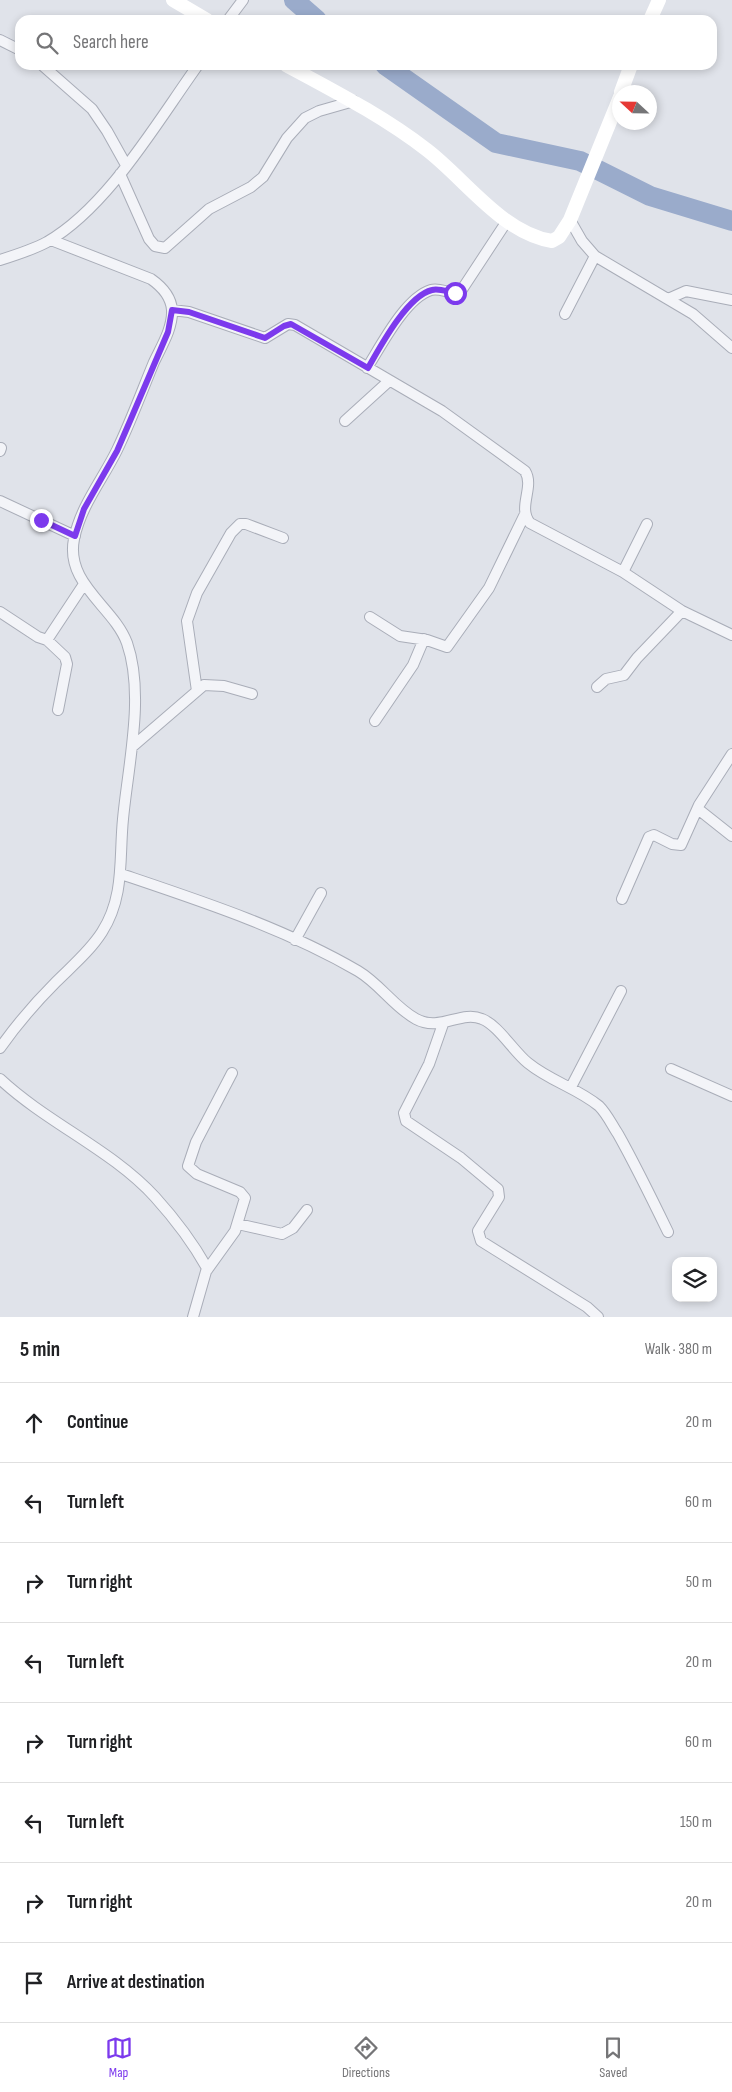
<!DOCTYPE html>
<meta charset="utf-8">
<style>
:root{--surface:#fff;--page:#f2f2f2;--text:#202124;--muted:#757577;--line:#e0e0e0;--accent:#7c3aed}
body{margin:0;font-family:"Sofia Sans Condensed",sans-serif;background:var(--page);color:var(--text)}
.controls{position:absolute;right:15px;bottom:15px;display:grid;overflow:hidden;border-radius:10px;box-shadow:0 2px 8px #0003}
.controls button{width:45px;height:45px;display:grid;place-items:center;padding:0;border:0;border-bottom:1px solid var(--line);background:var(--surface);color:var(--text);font:25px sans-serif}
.compass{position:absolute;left:612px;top:85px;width:45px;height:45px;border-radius:50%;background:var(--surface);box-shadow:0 2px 8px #0003;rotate:292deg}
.stop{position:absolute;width:15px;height:15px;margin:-11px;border:4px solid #7c3aed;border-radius:50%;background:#fff}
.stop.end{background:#7c3aed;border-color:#fff;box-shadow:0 1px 5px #0008}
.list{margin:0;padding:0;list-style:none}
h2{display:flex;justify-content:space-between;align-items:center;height:65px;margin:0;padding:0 20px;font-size:21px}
h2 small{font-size:16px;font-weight:400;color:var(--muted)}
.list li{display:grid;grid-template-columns:32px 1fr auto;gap:15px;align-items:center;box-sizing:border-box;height:80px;padding:0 20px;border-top:1px solid var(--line)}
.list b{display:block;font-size:19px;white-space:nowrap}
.list em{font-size:16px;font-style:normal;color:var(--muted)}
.icon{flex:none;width:28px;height:28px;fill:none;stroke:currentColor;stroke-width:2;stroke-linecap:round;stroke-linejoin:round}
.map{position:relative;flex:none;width:732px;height:1317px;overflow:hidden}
.search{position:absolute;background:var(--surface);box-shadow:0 2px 8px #0003;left:15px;right:15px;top:15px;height:55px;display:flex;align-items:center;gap:12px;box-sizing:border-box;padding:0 18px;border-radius:15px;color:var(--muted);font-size:19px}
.sheet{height:705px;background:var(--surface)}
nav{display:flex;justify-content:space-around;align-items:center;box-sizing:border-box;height:70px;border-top:1px solid var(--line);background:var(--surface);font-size:14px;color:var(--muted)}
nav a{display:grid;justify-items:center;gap:2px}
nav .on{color:var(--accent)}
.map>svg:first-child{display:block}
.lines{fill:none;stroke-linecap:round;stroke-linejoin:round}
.river{stroke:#9aabcb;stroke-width:20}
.minor-casing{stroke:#a9adb8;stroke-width:12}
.minor{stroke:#f3f4f8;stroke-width:10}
.secondary{stroke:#fff;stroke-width:14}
.route{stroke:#7c3aed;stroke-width:6}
</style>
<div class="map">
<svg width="732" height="1317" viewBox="0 0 732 1317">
<rect width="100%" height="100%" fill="#e0e3ea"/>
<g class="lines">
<path class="river" d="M294,0L317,20
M385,65L496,143L580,161L650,196L732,221"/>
<g class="minor-casing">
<path id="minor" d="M228,20L243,0
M0,40L20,50
M42,65L92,109L107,131L126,165
M120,174L149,239L155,246L165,248L209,209L251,187L263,177L287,138L305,118L319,111L354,101
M570,220L582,241L595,256L693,314L732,348
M0,260C16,255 32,250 47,242C108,207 157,122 198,65
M668,299L686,291L732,300
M172,310L189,312L265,338L288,324L295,325L442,411L525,471C535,487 517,507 530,523L623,572L682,611L732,635
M565,314L595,256
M367,368C381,346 405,298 431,290C441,287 451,296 461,291L507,221
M345,421L389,381
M0,451L1,448
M0,501L75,536
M623,572L647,524
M0,612L38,637L47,640L84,584
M370,617L400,636L427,640L447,647L489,588L525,514
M47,640L65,657L67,664L58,710
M597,687L606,679L624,675L637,658L682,611
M197,691L187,621L197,593L231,533L240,524H246L283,538
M375,721L413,665L424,639
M132,747L204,685L224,686L252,694
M698,809L732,836
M121,874C201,901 284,928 358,971C380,984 394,1007 416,1019C440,1032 461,1010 482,1019C498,1025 514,1052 528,1063C550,1081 577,1088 599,1106C607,1114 612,1125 618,1134C636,1166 652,1199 668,1232
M622,899L649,837L654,835L672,844L681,845L699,805L732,754
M295,940L321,893
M443,1024L429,1064L404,1113L406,1121L461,1158L498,1189L499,1197L478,1231L481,1241L587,1307L598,1317
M0,1048C17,1024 35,1003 56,982C72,966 90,951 102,932C125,896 119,858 123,819C128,765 145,695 127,643C114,607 65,584 74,539C81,505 103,479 117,450C131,421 142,391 154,362C161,347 173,328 172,310C171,296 161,286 151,279L51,240
M671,1069L732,1096
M0,1079C47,1123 112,1150 155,1197C174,1218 193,1243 207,1268L193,1317
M571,1087L621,991
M238,1224L282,1234L293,1228L307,1210
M207,1270L235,1231L245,1198L240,1192L197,1174L188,1166L196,1142L232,1073"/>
</g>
<use href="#minor" class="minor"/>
<path class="secondary" d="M173,0L207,20
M650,20L659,0
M286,65C334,91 383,116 427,150C465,179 502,233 552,241L559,237L570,220L620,97
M621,92L631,65"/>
</g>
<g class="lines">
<path class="route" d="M41,520L75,536L84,509L117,451L130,421L168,332L172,310L189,312L265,338L284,326L291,324L368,368C380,347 407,296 432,290C439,288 448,292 455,293"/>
</g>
</svg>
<div class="controls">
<button><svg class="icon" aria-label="layers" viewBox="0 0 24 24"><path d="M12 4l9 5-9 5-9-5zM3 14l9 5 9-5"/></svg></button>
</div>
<svg class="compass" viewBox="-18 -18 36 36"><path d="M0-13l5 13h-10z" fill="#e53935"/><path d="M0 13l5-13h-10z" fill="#757577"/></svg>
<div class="stop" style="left:455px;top:293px"></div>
<div class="stop end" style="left:41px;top:520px"></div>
<div class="search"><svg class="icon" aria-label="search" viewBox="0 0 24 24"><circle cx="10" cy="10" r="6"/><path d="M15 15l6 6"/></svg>Search here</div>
</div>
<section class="sheet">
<h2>5 min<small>Walk · 380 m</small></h2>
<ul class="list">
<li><svg class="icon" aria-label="ahead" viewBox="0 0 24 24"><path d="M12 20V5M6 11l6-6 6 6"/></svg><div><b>Continue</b></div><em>20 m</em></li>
<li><svg class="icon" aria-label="left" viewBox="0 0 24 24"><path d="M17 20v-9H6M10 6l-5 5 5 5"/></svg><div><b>Turn left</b></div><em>60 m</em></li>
<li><svg class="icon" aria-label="right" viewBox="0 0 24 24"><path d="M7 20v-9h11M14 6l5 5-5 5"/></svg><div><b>Turn right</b></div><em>50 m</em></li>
<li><svg class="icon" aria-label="left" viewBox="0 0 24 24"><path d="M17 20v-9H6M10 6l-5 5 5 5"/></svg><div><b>Turn left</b></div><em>20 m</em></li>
<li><svg class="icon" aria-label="right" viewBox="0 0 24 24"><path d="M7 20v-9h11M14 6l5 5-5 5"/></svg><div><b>Turn right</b></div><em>60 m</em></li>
<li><svg class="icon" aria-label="left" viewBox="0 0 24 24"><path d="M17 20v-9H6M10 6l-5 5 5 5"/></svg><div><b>Turn left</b></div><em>150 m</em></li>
<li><svg class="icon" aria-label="right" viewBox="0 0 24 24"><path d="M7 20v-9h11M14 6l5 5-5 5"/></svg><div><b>Turn right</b></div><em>20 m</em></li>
<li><svg class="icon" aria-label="arrive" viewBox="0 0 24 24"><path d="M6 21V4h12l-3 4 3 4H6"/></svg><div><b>Arrive at destination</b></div></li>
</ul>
</section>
<nav>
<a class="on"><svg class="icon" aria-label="map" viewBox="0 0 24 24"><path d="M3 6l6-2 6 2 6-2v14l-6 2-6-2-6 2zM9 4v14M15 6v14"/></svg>Map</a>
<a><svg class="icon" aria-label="directions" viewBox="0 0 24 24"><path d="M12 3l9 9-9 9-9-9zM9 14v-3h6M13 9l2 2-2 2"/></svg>Directions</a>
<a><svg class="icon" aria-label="saved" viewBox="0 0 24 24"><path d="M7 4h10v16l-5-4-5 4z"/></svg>Saved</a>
</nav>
